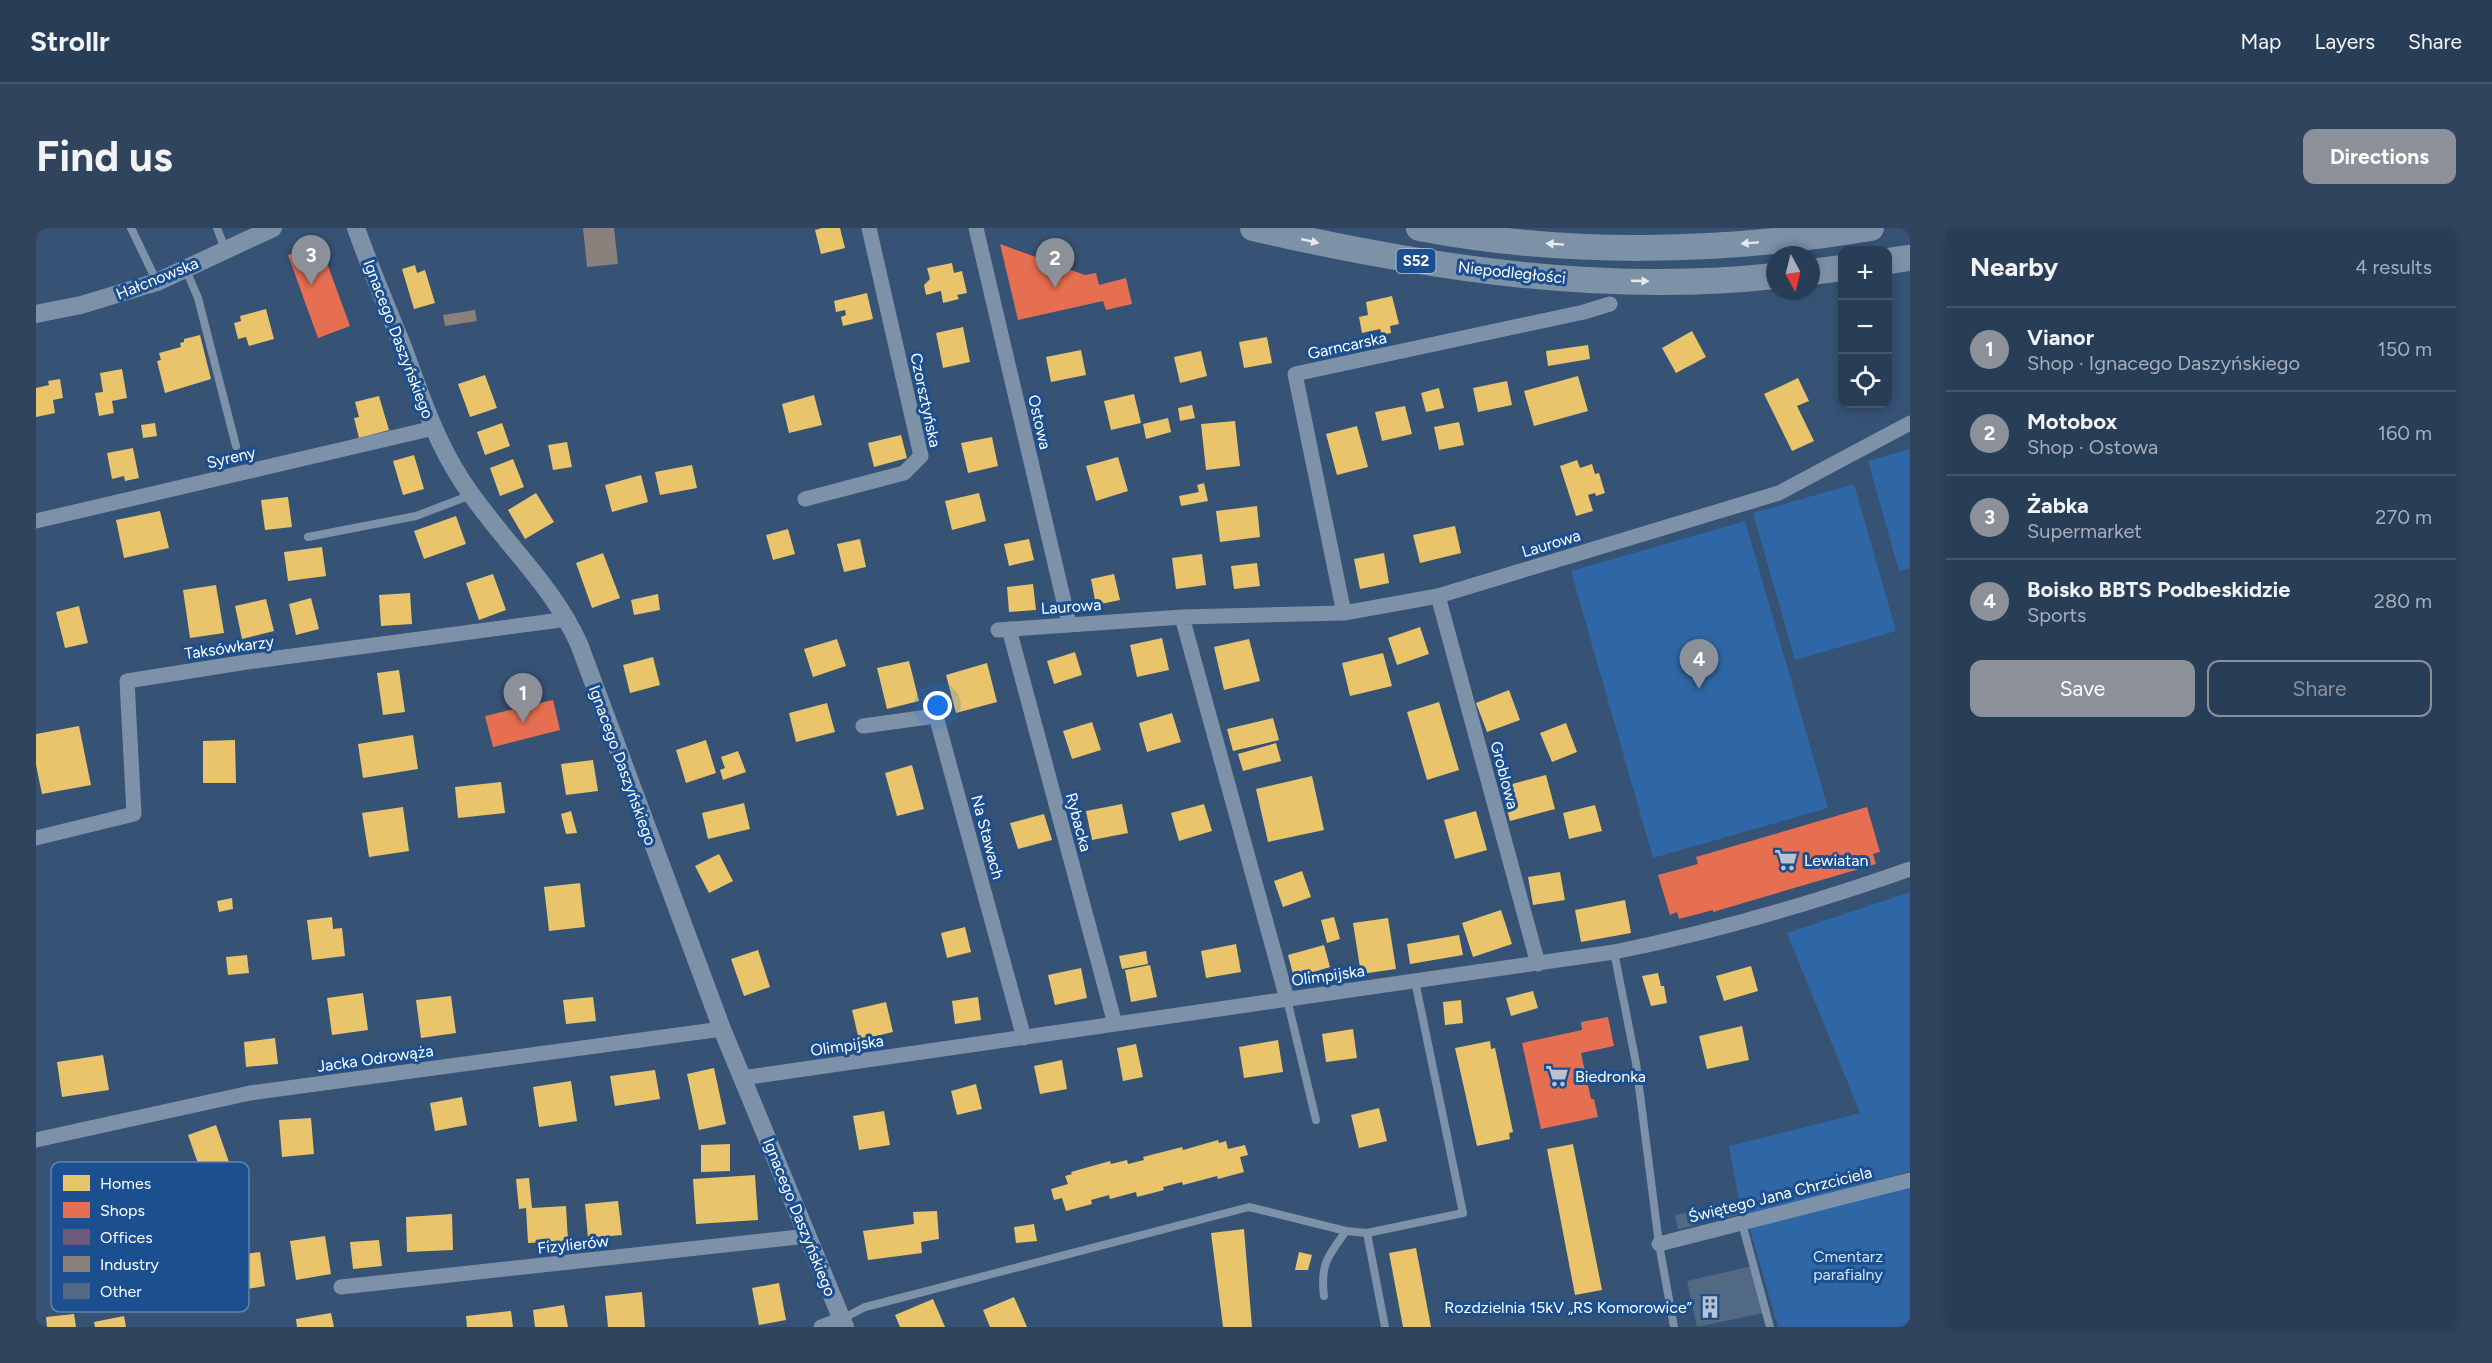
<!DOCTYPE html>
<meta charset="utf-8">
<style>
:root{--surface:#283e57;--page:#30455d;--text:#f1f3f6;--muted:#a5aeba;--line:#44576d;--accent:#8c9099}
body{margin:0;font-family:Figtree,sans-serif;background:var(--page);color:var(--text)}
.controls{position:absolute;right:18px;top:18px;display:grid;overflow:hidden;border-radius:12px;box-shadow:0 3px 9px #0003}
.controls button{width:54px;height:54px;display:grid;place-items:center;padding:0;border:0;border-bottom:2px solid var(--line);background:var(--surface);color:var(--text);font:30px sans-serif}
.compass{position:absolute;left:1730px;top:18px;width:54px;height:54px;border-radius:50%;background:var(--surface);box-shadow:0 3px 9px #0003;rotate:173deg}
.you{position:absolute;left:902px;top:478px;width:21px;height:21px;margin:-15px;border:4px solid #fff;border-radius:50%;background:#1a73e8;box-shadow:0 0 0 9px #1a73e833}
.badge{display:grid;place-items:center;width:39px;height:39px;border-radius:50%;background:var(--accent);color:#fff;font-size:20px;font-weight:700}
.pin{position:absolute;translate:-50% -50px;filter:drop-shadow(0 2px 3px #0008)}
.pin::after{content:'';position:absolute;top:32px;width:21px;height:18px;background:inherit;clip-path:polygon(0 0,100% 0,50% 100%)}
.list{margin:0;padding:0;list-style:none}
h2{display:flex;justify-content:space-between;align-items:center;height:78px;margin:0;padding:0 24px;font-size:26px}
h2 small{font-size:20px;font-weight:400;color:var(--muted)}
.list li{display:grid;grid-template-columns:39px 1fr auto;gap:18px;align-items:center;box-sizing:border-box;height:84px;padding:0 24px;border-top:2px solid var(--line)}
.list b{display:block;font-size:22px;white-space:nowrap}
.list p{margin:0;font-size:20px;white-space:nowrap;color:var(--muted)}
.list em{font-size:20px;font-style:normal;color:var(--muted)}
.actions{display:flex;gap:12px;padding:18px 24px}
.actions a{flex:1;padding:14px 0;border:2px solid var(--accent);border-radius:12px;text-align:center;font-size:21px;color:var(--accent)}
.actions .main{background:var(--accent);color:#fff}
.icon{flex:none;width:33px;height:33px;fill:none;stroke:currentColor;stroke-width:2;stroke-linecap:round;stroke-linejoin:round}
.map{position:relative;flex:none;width:1874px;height:1099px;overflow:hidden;border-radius:12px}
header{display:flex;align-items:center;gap:36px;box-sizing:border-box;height:84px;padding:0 30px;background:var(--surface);border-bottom:2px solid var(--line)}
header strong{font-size:28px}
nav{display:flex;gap:33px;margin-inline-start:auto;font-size:21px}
.intro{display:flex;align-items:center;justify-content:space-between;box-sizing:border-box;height:144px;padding:0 36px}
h1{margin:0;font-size:42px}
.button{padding:15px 27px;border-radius:12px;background:var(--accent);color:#fff;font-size:21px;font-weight:700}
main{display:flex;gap:36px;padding:0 36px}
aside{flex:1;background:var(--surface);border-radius:12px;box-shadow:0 3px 9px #0003}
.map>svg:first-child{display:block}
.green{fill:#2f66a5}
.homes{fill:#e9c46a}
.shops{fill:#e76f51}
.industry{fill:#8a817c}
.building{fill:#526984}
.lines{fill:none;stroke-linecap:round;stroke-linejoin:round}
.service{stroke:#7d92a8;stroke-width:8}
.minor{stroke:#7d92a8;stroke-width:15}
.tertiary{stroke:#7d92a8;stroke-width:18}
.motorway{stroke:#7e92a7;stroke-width:26}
.oneway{fill:#e5e9ed}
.labels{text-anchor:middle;stroke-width:6;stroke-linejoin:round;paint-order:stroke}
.shield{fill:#1b4f8f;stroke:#bbcadd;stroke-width:1.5}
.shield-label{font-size:15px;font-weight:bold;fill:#fff}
.street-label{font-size:16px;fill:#fff;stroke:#1b4f8f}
.poi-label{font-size:16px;fill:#fff;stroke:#1b4f8f;text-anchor:start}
.park-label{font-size:16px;fill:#cfe3fa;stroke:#1b4f8f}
.key{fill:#1b4f8f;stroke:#5f84b1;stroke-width:1.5}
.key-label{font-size:16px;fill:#fff}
</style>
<header>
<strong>Strollr</strong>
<nav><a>Map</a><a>Layers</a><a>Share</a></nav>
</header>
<div class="intro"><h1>Find us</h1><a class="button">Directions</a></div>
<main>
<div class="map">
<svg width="1874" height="1099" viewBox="0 0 1874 1099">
<rect width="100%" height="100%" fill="#365274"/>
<path class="green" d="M1874,221V340L1863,343L1832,233Z
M1818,256L1860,403L1759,432L1717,285Z
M1709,293L1792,580L1617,630L1535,343Z
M1874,664V943L1706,989L1693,918L1824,885L1751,705Z
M1874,958V1099H1742L1713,998Z"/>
<path class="homes" d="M786,0H804L809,20L785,26L779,2Z
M916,35L918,45L926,43L931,65L921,67L923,71L907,75L905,63L890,67L888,57L894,51L891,40Z
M379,37L381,45L389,42L399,75L378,81L366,41Z
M831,65L837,91L807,98L805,89L810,87L809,82L800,84L798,73Z
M1356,68L1363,96L1354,98L1355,105L1346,107L1344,101L1326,105L1323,89L1332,87L1330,74Z
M230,81L238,111L213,118L210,109L202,111L198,95L205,93L204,88Z
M927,99L934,134L907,140L900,105Z
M1656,103L1670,129L1640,145L1626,120Z
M164,107L175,151L129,165L121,133L125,132L123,125L145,119L144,115L148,114V111Z
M1231,109L1236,135L1208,140L1203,114Z
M1552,117L1554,131L1512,138L1510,123Z
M1045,122L1050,147L1015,154L1010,129Z
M1165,123L1171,148L1144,155L1138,129Z
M86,141L91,170L76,173L78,185L63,188L59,165L67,164L64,145Z
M449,147L461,180L434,189L422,156Z
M1542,148L1552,183L1498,198L1488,163Z
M1762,150L1773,173L1761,178L1778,213L1756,223L1728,166Z
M24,151L27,170L17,172L19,185L0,189V160L13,157L12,153Z
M1471,153L1476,177L1442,184L1437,160Z
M1403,160L1408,180L1390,184L1385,165Z
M1098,166L1105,195L1075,202L1068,173Z
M778,167L786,197L753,205L746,176Z
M343,168L353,202L323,210L318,190L323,189L319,174Z
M1156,177L1159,190L1144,193L1142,180Z
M1369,178L1376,206L1346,213L1339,184Z
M1132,190L1135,204L1110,211L1107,196Z
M1199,193L1204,238L1170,242L1165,196Z
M1423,194L1428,217L1403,222L1398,199Z
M119,195L121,208L107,210L105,197Z
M466,195L474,218L449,227L441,204Z
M1321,198L1332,239L1301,247L1290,206Z
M865,207L871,230L838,239L832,215Z
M956,209L962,238L932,245L925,215Z
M531,214L536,239L517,242L512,217Z
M97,220L103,250L89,253L88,248L76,251L71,225Z
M378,227L388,261L367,267L357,233Z
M1082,229L1092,263L1060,273L1050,238Z
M477,231L488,259L464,268L454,240Z
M1541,232L1544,240L1556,236L1559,246L1563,245L1569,265L1560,268L1559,265L1552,267L1557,283L1540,288L1524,238Z
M656,237L661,260L624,267L619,244Z
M605,247L612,274L576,284L569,257Z
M1168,255L1172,273L1145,278L1143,268L1163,264L1161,257Z
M500,265L518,294L489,311L472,282Z
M943,265L950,293L916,302L909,273Z
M252,269L256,299L229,302L225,272Z
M1221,278L1224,309L1184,314L1180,283Z
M124,283L133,320L88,330L80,292Z
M420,288L430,316L388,331L378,303Z
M1419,298L1425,325L1384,335L1377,307Z
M752,301L759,326L737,332L730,307Z
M824,311L830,339L808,344L801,316Z
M993,311L998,332L973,338L968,316Z
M286,319L290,348L252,353L248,324Z
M567,325L584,370L556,380L540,335Z
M1348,325L1353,355L1324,361L1318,331Z
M1166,326L1170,357L1140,361L1136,330Z
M1221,335L1224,358L1198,361L1195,338Z
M457,346L470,382L443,392L430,355Z
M1078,346L1084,372L1060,377L1055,351Z
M997,356L1000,382L973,384L971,359Z
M180,357L188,405L154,410L147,362Z
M374,365L376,396L345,398L343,367Z
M622,366L624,382L598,387L595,372Z
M275,370L283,401L260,407L253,376Z
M230,371L238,403L206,411L199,378Z
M43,378L52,415L29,420L20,384Z
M1384,399L1393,426L1361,437L1352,410Z
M1126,410L1133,442L1101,449L1094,417Z
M801,411L810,438L777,449L768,421Z
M1213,411L1224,453L1188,462L1178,419Z
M1039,424L1046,447L1018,456L1011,433Z
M1347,425L1356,458L1314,468L1306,435Z
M617,429L624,457L594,465L587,437Z
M873,433L883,473L851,481L841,440Z
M951,435L961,474L920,485L910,447Z
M363,442L369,484L347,487L341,445Z
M1473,462L1484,492L1451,504L1440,475Z
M1403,474L1423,542L1391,552L1371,484Z
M791,475L799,504L760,514L753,485Z
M1136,485L1145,514L1111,524L1103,495Z
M1237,490L1243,512L1197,523L1191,501Z
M1056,494L1065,522L1036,531L1027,503Z
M1530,495L1541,524L1516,534L1504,505Z
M43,498L55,557L6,566L0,537V506Z
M377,507L382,541L327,550L322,516Z
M199,512L200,555H167V513Z
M670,512L680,545L650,555L640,522Z
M1240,515L1245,533L1207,543L1202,526Z
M702,523L710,544L687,552L684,542L689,540L685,529Z
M557,532L562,563L530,567L525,536Z
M876,537L888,581L861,588L849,545Z
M1510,547L1519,581L1474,593L1465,559Z
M1276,548L1288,602L1232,614L1220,561Z
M465,554L469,585L422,590L419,559Z
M708,575L714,601L672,611L666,585Z
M1086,576L1092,605L1056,612L1050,583Z
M1168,576L1176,603L1143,613L1135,585Z
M1559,577L1566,603L1533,611L1527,585Z
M367,579L373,623L333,629L326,585Z
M535,583L541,605L530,606L525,586Z
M1440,583L1451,622L1419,631L1408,592Z
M1008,586L1016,612L982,621L974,595Z
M683,626L697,653L673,665L659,638Z
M1266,643L1275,669L1247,679L1238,653Z
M1524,644L1529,672L1497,677L1492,649Z
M544,655L549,699L513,703L508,659Z
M196,670L197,681L183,684L181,673Z
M1589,672L1595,705L1545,714L1539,682Z
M1465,682L1476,716L1437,729L1426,695Z
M296,689L297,701L306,700L309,728L276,732L271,692Z
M1298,689L1304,711L1291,715L1285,692Z
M1352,690L1360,741L1325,746L1317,695Z
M929,699L935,724L911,730L905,705Z
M1423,707L1427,727L1374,736L1371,716Z
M1200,716L1205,744L1170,750L1165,723Z
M1288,717L1294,739L1258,750L1252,727Z
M722,722L734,759L708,768L695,731Z
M1110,723L1112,736L1086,741L1083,728Z
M211,727L213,745L192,747L190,729Z
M1114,737L1121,769L1095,774L1089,742Z
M1715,738L1722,763L1688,773L1680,748Z
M1045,740L1051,770L1019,777L1012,747Z
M1622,745L1625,758H1628L1631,775L1615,778L1606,748Z
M1497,763L1502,780L1475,788L1470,770Z
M327,765L332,802L296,807L291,770Z
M415,768L420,805L385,810L380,772Z
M557,769L560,793L530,796L527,772Z
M942,769L945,792L919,796L916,773Z
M1425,772L1427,795L1409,797L1407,774Z
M850,774L857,804L823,812L816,782Z
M1706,798L1713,832L1671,841L1663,808Z
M1317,801L1321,830L1290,834L1286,806Z
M239,810L242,836L210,839L208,814Z
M1242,812L1247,844L1208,850L1203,819Z
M1454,813L1455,821L1459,820L1477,904L1473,905L1474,911L1441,918L1419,820Z
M1100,816L1107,849L1087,853L1081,820Z
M67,827L73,862L26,869L21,834Z
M1026,832L1031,861L1004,866L998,838Z
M678,840L690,896L663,902L651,846Z
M619,842L624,871L579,878L574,848Z
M535,853L541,893L503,899L497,859Z
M940,856L946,881L921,887L915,863Z
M426,869L431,897L399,903L394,875Z
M1343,880L1351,913L1323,920L1315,887Z
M848,883L854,917L823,922L817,888Z
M275,890L278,926L246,929L243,892Z
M180,897L193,934L165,944L152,907Z
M1182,912L1183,915L1190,913L1192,921L1209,917L1212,927L1204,929L1208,944L1182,951L1181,948L1147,957L1146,954L1127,959L1128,962L1101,969L1100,964L1074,971L1073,967L1055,972L1056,976L1030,983L1026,970L1018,972L1015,961L1032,956L1029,948L1036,946L1035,944L1074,933L1075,936L1091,932L1092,936L1108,932L1107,929L1146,919L1147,922Z
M694,916V943L665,944V917Z
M1537,916L1566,1062L1539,1067L1511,921Z
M719,947L722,992L660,996L657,951Z
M493,950L496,980L530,978L532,1013L492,1015L490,980L483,981L480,951Z
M582,973L586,1007L552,1010L549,976Z
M901,983L903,1011L885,1014L886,1025L832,1032L827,1003L878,996L877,984Z
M416,986L417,1022L371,1024L370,989Z
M998,996L1001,1013L980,1015L978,999Z
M1208,1001L1216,1099H1187L1175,1005Z
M289,1008L295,1046L260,1052L254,1013Z
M343,1012L346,1038L317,1041L314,1014Z
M1380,1020L1395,1099H1367L1353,1025Z
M224,1024L229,1058L200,1063L194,1028Z
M1263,1024L1276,1027L1272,1042H1259Z
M743,1055L750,1092L723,1097L716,1060Z
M606,1064L609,1099H572L569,1068Z
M978,1069L991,1099H954L947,1082Z
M897,1071L909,1099H864L859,1087Z
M528,1077L532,1099H499L497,1082Z
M475,1083L477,1099H431L430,1088Z
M295,1085L298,1099H261L260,1091Z
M38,1086L40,1099H11L10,1089Z
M88,1088L90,1099H59L58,1094Z"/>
<path class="shops" d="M284,16L314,98L282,110L252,27Z
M964,16L1049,47L1060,45L1063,57L1090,50L1096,76L1070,82L1067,73L982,92Z
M517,472L524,502L457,519L449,488Z
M1831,579L1844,624L1837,626L1840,636L1677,684V682L1643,691L1641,684L1634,687L1622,647L1662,636L1660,629Z
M1572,789L1578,818L1545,825L1555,871H1558L1562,889L1505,901L1486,815L1546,802L1545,794Z"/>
<path class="industry" d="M547,0H578L582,36L551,39Z
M439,82L441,93L409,98L407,87Z"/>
<path class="building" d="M1701,976L1703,987L1688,990L1686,978Z
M1658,983L1661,997L1642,1001L1639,987Z
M1716,1038L1727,1085L1661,1099L1651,1053Z"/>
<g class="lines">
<path class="service" d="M95,0L121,54
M181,0L189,21
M150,42L162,70L200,218
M272,309L380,288L435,267
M1578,724L1600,835L1623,1016L1638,1099
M1251,771L1280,892
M1706,995L1734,1099
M1331,1005L1349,1099
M1288,1068C1284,1036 1292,1028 1310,1003
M806,1091L829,1079L841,1076L1213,979L1310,1003L1331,1005L1427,985L1379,753"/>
<path class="minor" d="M940,0L1033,395
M769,271L868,245L885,228L833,0
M0,293L398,200
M1402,368L1502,736
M1308,385L1259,146L1548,84L1574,76
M1146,389L1251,771
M973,401L1079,796
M962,402L1146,389L1308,385L1402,368L1743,265L1874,195
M827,498L900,488L988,810
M0,610L98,586L91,453L211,434L532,391
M706,850L1578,724C1679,704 1777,675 1874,641
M0,912L214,865L686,801
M1623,1016L1874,952
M305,1059L772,1008
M785,1099L806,1091"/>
<path class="tertiary" d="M320,0C334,40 351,79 367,119C384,165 399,212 426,253C463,310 515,354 543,416L686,801L809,1099
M0,86L45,77L121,54L237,0"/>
<path class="motorway" d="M1217,0C1387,39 1564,67 1739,48
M1383,0C1530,28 1687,25 1835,0
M1852,33L1874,30
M1775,44L1806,40"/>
</g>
<defs><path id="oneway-solid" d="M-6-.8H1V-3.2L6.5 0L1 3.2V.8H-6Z" transform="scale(1.5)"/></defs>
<g class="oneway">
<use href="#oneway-solid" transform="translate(1274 13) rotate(13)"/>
<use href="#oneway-solid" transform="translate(1714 15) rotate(176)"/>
<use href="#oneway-solid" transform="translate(1519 16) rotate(-176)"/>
<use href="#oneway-solid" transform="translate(1604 53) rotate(2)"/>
</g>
<defs>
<g id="supermarket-bare" transform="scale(1.8)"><path d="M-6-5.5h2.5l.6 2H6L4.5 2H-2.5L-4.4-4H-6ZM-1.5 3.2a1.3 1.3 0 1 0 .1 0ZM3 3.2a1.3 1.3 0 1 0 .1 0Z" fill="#b9c2ce" stroke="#1b4f8f" stroke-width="2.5" paint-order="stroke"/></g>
<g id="building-bare" transform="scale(1.8)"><path d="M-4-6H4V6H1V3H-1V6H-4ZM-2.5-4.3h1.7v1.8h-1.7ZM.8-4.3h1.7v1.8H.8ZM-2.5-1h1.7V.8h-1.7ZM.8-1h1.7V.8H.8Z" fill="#b9c2ce" stroke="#1b4f8f" stroke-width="2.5" paint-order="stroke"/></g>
</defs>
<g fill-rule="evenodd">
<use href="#supermarket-bare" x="1750" y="632"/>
<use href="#supermarket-bare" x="1521" y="848"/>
<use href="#building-bare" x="1674" y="1079"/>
</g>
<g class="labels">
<rect class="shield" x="1360.5" y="21" width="39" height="24" rx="4.5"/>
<g class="shield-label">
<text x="1380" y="38">S52</text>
</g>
<g class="street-label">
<text transform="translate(1476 44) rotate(6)" y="6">Niepodległości</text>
<text transform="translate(121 50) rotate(-22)" y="6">Hałcnowska</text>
<text transform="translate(363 111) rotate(69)" y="6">Ignacego Daszyńskiego</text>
<text transform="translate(1311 117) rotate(-12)" y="6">Garncarska</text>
<text transform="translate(890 172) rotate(78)" y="6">Czorsztyńska</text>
<text transform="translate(1004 194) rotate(77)" y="6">Ostowa</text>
<text transform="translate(195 229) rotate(-13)" y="6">Syreny</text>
<text transform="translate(1515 315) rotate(-17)" y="6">Laurowa</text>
<text transform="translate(1035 378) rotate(-4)" y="6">Laurowa</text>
<text transform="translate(193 419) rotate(-8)" y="6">Taksówkarzy</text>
<text transform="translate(587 537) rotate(70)" y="6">Ignacego Daszyńskiego</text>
<text transform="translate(1469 547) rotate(75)" y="6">Groblowa</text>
<text transform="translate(1043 594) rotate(75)" y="6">Rybacka</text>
<text transform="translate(952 609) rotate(75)" y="6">Na Stawach</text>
<text transform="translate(1292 747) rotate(-8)" y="6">Olimpijska</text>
<text transform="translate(811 817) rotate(-8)" y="6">Olimpijska</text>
<text transform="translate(339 830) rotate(-8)" y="6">Jacka Odrowąża</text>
<text transform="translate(1744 966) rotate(-14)" y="6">Świętego Jana Chrzciciela</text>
<text transform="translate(764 989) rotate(68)" y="6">Ignacego Daszyńskiego</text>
<text transform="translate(537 1016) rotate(-6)" y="6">Fizylierów</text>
</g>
<g class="poi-label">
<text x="1768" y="638">Lewiatan</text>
<text x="1539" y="854">Biedronka</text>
<text x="1656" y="1085" text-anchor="end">Rozdzielnia 15kV „RS Komorowice”</text>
</g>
<g class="park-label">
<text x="1812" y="1034">Cmentarz<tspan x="1812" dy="18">parafialny</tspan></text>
</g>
</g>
<rect x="15" y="934" width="198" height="150" rx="9" class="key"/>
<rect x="27" y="947" width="27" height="16" fill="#e9c46a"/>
<rect x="27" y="974" width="27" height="16" fill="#e76f51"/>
<rect x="27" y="1001" width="27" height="16" fill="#6d597a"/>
<rect x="27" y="1028" width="27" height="16" fill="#8a817c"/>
<rect x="27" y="1055" width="27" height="16" fill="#526984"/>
<g class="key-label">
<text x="64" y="961">Homes</text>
<text x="64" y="988">Shops</text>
<text x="64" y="1015">Offices</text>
<text x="64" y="1042">Industry</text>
<text x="64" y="1069">Other</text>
</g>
</svg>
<div class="controls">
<button>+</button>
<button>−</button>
<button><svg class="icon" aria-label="locate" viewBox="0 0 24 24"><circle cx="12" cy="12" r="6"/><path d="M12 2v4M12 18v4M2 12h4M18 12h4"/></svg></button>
</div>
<svg class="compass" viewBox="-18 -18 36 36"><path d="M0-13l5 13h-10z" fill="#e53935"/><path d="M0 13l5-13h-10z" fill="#a5aeba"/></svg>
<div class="you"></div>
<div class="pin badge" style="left:487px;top:495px">1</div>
<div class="pin badge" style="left:1019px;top:60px">2</div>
<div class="pin badge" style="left:275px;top:57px">3</div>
<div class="pin badge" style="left:1663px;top:461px">4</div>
</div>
<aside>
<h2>Nearby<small>4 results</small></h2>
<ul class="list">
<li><span class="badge">1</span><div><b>Vianor</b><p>Shop · Ignacego Daszyńskiego</p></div><em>150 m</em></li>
<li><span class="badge">2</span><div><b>Motobox</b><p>Shop · Ostowa</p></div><em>160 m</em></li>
<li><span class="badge">3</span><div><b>Żabka</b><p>Supermarket</p></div><em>270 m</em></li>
<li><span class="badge">4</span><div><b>Boisko BBTS Podbeskidzie</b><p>Sports</p></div><em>280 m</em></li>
</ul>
<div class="actions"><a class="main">Save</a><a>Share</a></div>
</aside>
</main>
